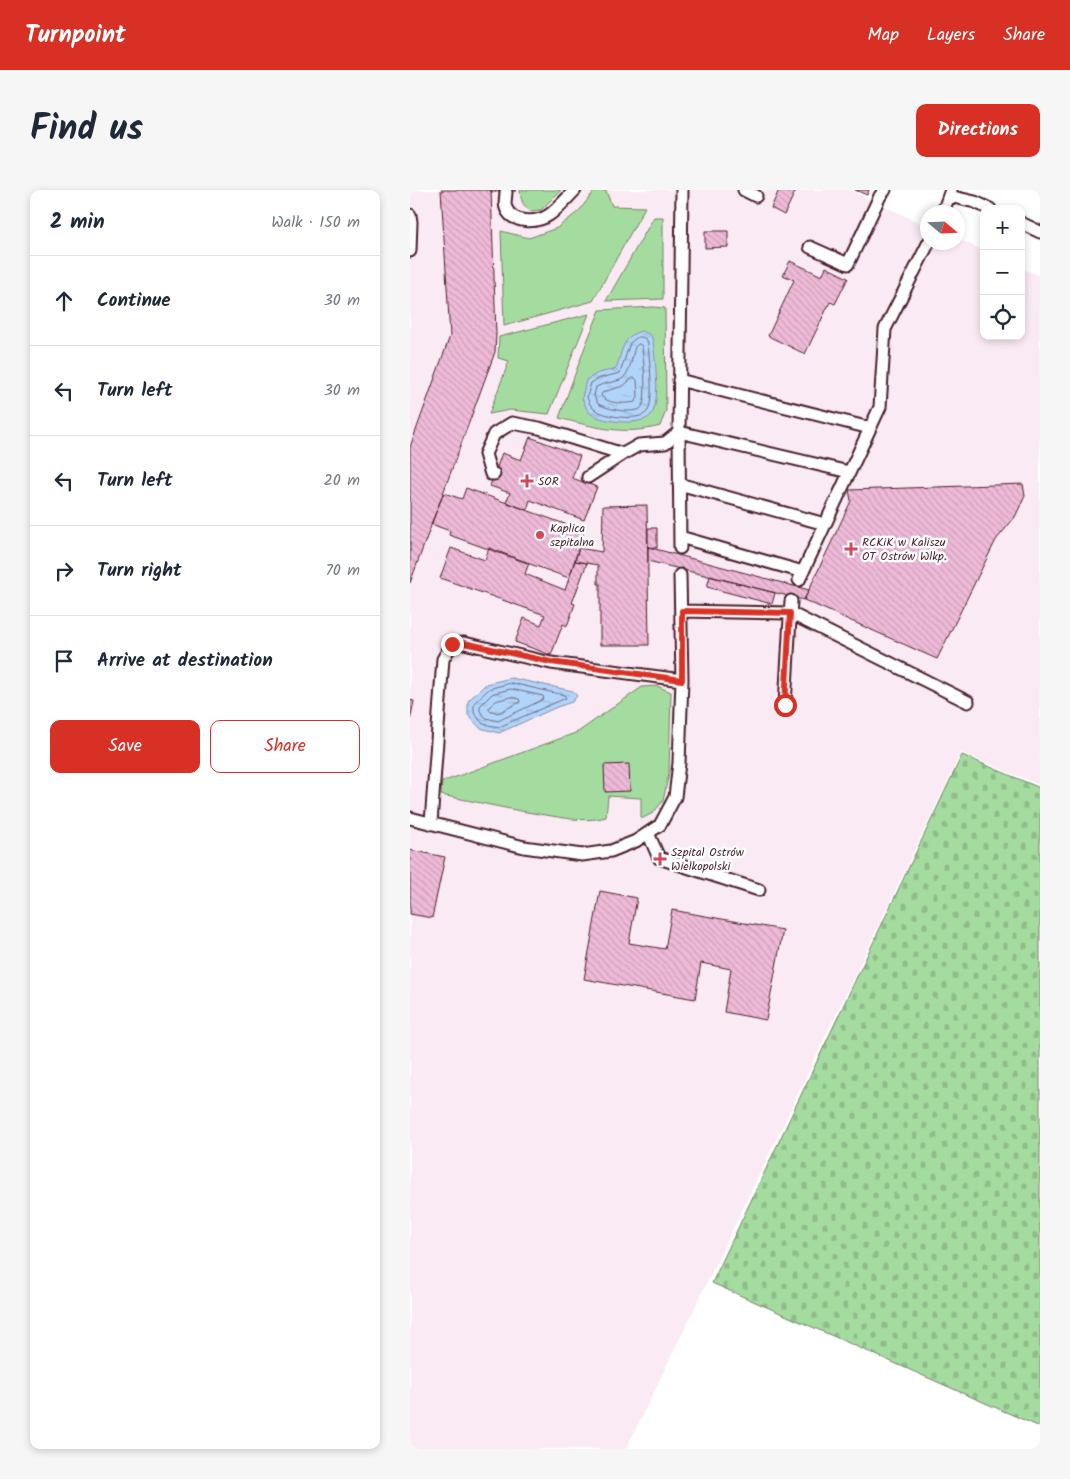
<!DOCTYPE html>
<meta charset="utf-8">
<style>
:root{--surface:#fff;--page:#f6f6f7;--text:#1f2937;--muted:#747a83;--line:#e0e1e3;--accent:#d93025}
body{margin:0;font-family:Kalam,sans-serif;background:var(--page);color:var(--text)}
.controls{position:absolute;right:15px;top:15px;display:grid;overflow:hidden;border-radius:10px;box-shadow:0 2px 8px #0003}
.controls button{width:45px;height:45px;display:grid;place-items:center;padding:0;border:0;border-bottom:1px solid var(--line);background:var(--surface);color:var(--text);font:25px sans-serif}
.compass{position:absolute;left:510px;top:15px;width:45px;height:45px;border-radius:50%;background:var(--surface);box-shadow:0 2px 8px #0003;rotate:109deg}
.stop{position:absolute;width:15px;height:15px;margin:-11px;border:4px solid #d93025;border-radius:50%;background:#fff}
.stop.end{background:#d93025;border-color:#fff;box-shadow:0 1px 5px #0008}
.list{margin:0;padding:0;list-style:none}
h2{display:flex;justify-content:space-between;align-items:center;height:65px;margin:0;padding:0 20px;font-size:21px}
h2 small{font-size:16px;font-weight:400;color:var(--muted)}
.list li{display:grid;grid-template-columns:32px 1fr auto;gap:15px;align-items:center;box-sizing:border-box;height:90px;padding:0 20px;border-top:1px solid var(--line)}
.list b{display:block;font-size:19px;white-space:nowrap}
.list em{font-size:16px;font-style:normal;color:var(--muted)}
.actions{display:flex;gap:10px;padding:15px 20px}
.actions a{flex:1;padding:11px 0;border:1px solid var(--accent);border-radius:10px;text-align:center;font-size:18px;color:var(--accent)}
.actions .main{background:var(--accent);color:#fff}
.icon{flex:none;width:28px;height:28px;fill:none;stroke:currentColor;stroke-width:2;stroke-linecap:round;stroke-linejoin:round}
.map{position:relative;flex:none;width:630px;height:1259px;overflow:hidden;border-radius:10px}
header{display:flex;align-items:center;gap:30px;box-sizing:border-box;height:70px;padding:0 25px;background:var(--accent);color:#fff}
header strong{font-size:24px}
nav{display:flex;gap:28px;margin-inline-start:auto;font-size:18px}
.intro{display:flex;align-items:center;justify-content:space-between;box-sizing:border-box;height:120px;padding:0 30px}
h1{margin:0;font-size:35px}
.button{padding:12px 22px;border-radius:10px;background:var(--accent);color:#fff;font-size:18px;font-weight:700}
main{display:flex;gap:30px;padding:0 30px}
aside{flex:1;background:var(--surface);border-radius:10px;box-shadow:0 2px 8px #0003}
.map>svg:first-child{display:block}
.built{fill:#faeaf3}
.green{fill:#a4dca0;stroke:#777e66}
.cemetery{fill:url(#cemetery-stones);stroke:#777e66}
.water{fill:url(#water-ripples);stroke:#888ca7}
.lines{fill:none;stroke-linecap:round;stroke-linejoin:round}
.shore{stroke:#73687e;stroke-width:1}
.building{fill:url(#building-back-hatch);stroke:#4a1f2b}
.service-casing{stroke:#4a1f2b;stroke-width:15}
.service{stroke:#fff;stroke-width:11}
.route{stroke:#d93025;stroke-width:6}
.poi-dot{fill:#d1495b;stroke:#fff;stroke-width:2}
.labels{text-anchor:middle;stroke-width:5;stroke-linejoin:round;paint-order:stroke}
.poi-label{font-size:12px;fill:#4a1f2b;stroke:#fff;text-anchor:start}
</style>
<header>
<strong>Turnpoint</strong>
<nav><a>Map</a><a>Layers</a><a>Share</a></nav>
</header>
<div class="intro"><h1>Find us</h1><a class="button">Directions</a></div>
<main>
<aside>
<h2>2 min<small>Walk · 150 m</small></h2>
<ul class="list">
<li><svg class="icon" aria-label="ahead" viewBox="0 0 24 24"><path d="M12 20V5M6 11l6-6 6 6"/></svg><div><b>Continue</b></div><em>30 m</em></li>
<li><svg class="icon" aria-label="left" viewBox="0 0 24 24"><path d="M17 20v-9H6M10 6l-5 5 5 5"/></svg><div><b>Turn left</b></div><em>30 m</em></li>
<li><svg class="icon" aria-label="left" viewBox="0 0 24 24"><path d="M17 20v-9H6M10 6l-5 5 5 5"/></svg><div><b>Turn left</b></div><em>20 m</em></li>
<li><svg class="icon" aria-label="right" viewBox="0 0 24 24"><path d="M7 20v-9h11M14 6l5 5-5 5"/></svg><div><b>Turn right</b></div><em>70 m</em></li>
<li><svg class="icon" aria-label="arrive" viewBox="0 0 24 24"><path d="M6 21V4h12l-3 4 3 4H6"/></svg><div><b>Arrive at destination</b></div></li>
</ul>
<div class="actions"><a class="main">Save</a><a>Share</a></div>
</aside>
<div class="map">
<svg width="630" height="1259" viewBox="0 0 630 1259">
<defs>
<pattern id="cemetery-stones" width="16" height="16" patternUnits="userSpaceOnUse" patternTransform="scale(1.25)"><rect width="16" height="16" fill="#a4dca0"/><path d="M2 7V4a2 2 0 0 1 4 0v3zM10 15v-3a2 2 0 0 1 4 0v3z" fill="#8fbc8a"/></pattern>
<pattern id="water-ripples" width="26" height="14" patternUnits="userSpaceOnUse" patternTransform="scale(1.25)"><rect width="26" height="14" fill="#b1d5fa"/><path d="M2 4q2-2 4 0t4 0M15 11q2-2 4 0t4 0" fill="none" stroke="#9ab6d6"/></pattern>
<pattern id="building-back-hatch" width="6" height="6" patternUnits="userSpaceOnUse" patternTransform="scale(1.25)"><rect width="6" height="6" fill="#eebad7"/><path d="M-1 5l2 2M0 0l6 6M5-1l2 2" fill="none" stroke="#ce9fb9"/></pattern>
</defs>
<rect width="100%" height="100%" fill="#fff"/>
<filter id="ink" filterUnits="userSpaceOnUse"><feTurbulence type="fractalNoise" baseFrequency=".02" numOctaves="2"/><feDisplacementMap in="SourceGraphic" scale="10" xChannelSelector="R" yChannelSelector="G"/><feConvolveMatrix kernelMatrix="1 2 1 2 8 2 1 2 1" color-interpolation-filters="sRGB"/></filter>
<g filter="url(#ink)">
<path class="built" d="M0,0H439L517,36L518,52H548V49L574,61V146H611V78L630,86V595L551,563L366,950L216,1259H0Z"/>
<path class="green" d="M110,0H151L131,20L120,21C112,15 111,10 110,0Z
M185,0L196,1L202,16L235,17L183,111L94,136L91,41L119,48L147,38L169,21Z
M244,27H253V109L196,111Z
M243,117L255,118L256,221L250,236C214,246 184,237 149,228L176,154L190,120Z
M179,124L139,224L100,220L79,224L99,171L88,168L89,147Z
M247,496L261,502L259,583L253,611L243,623L231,629V608L198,606L196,627C178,632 160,629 142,626C105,621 68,612 31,605L32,592L168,542L232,497Z"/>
<path class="cemetery" d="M552,565L630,598V1237L302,1093Z"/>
<path class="water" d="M232,141L241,145L243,152C245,168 251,213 241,225C232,237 188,232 179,222C176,219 174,212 172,208L176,190L188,183L206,179C212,163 212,145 232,141Z
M101,488L163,501L167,506L162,512L147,517L89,543L70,538L58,525V511L76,494Z"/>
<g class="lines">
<path class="shore" d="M228,147H232L236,149L238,153C239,167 245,212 237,222C229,232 190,227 182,217C180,215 178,210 177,207L181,193L190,188L210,183L220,153Z
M229,154L232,156C233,167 239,213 230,219C227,221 219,221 214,221C205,220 196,218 188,214L184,206L186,197C193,193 201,193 210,190C220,186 222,166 225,157Z
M223,188H225L227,190L228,207L225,212C214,214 202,214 193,208L191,205L193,202L213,196Z
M101,493L154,505L156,508L89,537L73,534L64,523V513L79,499Z
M101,499L133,506L134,509L88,531L76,528L70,521V516L82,504Z
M101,507L109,509L110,512L88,523L79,520V517L86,511Z"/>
</g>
<path class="building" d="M31,0H81L86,144L85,162L0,393V257L40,146Z
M81,0H106V1L81,2Z
M369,0H386L374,25L361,18Z
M445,0H459L457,5Z
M295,41H318V57L295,58Z
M380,71L412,86L416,77L438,88L425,114L420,112L395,164L358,146L384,90L373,85Z
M120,247L170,266L162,288L187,297L174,330L120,310L117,320L96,312L100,303L80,296L92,263L111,270Z
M613,294L615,306L605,327L586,350L527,469L394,410L441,311L439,300Z
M56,298L174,341L159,388L39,345L40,341L21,334L34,303L52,309Z
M237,315L239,455H190V394H188V375L165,371L169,358L192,362L193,316Z
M238,338H247V358L238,357Z
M238,357L399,400L394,410L238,371Z
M41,358L75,370L79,358L119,373L115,384L155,400L165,371L177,373L162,413L165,414L157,436L153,434L141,465L105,452L114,428L131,435L135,425L30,388Z
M300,386L365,403L362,414L297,397Z
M0,510L4,511L0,531Z
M219,574L220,601L195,602L194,575Z
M0,660L35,667L22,728L0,724Z
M190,701L227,708L219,753L255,759L262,720L373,740L356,830L314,822L321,779L291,773L285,809L174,789Z"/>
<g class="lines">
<g class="service-casing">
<path id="service" d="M334,0L346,6
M96,2C96,6 94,14 96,18C102,34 127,33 139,25C148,19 157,8 165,0
M539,6L565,12L580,19
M533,22L541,0
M0,25L1,32L0,61
M611,33L630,42
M400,57L438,74L470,6L475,0
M269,190L460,238
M84,284H81L75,264L84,244L102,233L129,238L213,264L229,255L255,253L269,242L439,282
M178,287L213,264
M269,294L415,334
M270,347L393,382
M270,358L269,242L272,0
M389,390L470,217L475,139L519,52
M271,421L380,423L558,512
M375,515L381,411
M0,628L114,657L172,665L201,661L226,651L250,635L265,607L269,573L272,490L270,385
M21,633L33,469L42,454L54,453L141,473L272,490
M238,643L249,668L349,700"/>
</g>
<use href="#service" class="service"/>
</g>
</g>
<g class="lines" filter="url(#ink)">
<path class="route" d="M42,454L54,453L141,472L272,490V421L380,423L375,515"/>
</g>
<g class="poi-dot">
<path d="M114.5 283.5h5v5h5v5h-5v5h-5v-5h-5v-5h5z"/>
<circle cx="130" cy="345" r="5"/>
<path d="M438.5 351.5h5v5h5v5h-5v5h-5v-5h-5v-5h5z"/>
<path d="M247.5 661.5h5v5h5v5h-5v5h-5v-5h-5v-5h5z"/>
</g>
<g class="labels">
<g class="poi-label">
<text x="128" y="295">SOR</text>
<text x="140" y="342">Kaplica<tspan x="140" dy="14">szpitalna</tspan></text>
<text x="452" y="356">RCKiK w Kaliszu<tspan x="452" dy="14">OT Ostrów Wlkp.</tspan></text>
<text x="261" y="666">Szpital Ostrów<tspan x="261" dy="14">Wielkopolski</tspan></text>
</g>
</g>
</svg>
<div class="controls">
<button>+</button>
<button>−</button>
<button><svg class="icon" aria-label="locate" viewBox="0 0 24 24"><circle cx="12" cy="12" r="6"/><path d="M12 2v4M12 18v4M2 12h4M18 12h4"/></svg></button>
</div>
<svg class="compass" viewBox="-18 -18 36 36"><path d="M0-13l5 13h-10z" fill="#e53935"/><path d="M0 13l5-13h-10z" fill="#747a83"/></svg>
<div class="stop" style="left:375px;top:515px"></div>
<div class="stop end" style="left:42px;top:454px"></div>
</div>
</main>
